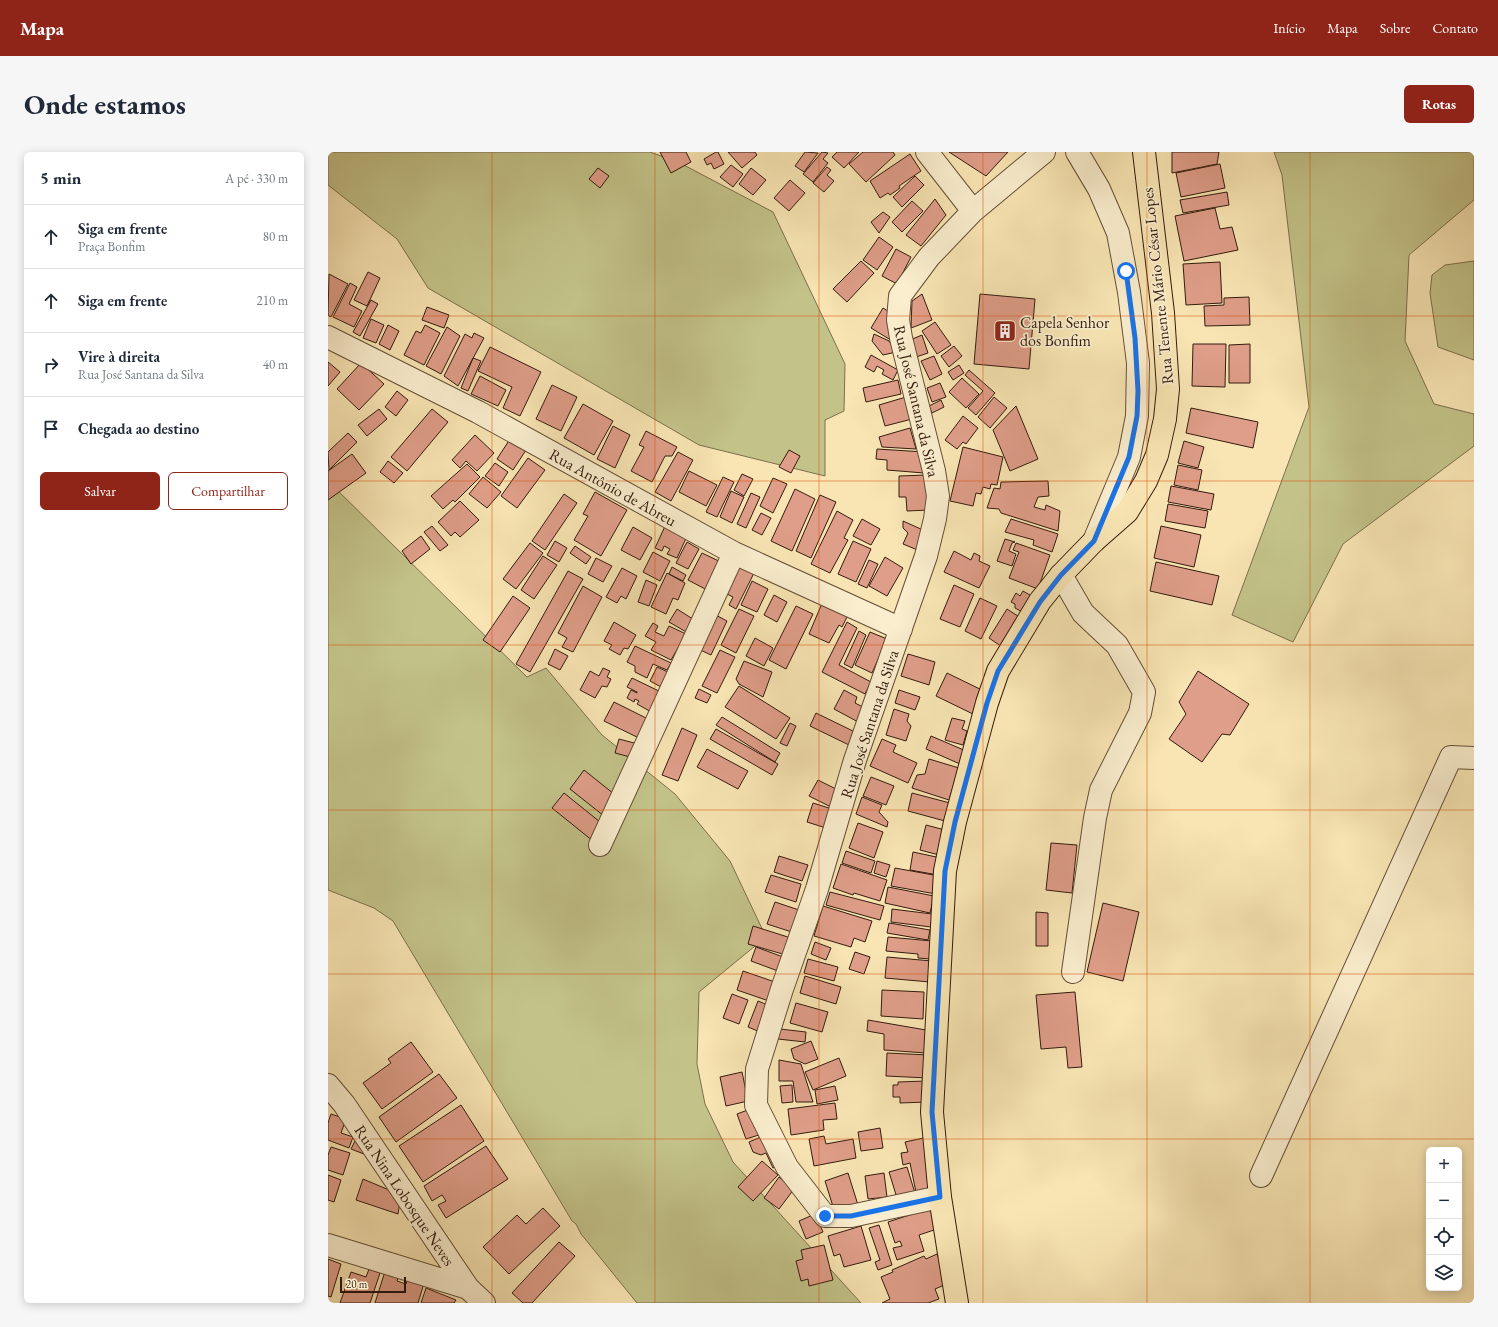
<!DOCTYPE html>
<html lang="pt">
<meta charset="utf-8">
<style>
:root{--surface:#fff;--page:#f6f6f7;--text:#1f2937;--muted:#747a83;--line:#e0e1e3;--accent:#8f2418}
body{margin:0;font-family:"EB Garamond",serif;background:var(--page);color:var(--text)}
.controls{position:absolute;right:12px;bottom:12px;display:grid;overflow:hidden;border-radius:6px;box-shadow:0 2px 10px #0003}
.controls button{width:36px;height:36px;display:grid;place-items:center;padding:0;border:0;border-bottom:1px solid var(--line);background:var(--surface);color:var(--text);font:20px sans-serif}
.scale{position:absolute;left:12px;bottom:10px;width:66px;box-sizing:border-box;padding-left:4px;border:2px solid #341b0e;border-top:0;font-size:11px;line-height:14px;white-space:nowrap;color:#341b0e;-webkit-text-stroke:3px #faeece;paint-order:stroke}
.stop{position:absolute;width:12px;height:12px;margin:-9px;border:3px solid #1a73e8;border-radius:50%;background:#fff}
.stop.end{background:#1a73e8;border-color:#fff;box-shadow:0 1px 4px #0008}
.list{margin:0;padding:0;list-style:none}
h2{display:flex;justify-content:space-between;align-items:center;height:52px;margin:0;padding:0 16px;font-size:17px}
h2 small{font-size:13px;font-weight:400;color:var(--muted)}
.list li{display:grid;grid-template-columns:26px 1fr auto;gap:12px;align-items:center;box-sizing:border-box;height:64px;padding:0 16px;border-top:1px solid var(--line)}
.list b{display:block;font-size:15px;white-space:nowrap}
.list p{margin:0;font-size:13px;white-space:nowrap;color:var(--muted)}
.list em{font-size:13px;font-style:normal;color:var(--muted)}
.actions{display:flex;gap:8px;padding:12px 16px}
.actions a{flex:1;padding:9px 0;border:1px solid var(--accent);border-radius:6px;text-align:center;font-size:14px;color:var(--accent)}
.actions .main{background:var(--accent);color:#fff}
.icon{flex:none;width:22px;height:22px;fill:none;stroke:currentColor;stroke-width:2;stroke-linecap:round;stroke-linejoin:round}
.map{position:relative;flex:none;width:1146px;height:1151px;overflow:hidden;border-radius:6px}
header{display:flex;align-items:center;gap:24px;box-sizing:border-box;height:56px;padding:0 20px;background:var(--accent);color:#fff}
header strong{font-size:19px}
nav{display:flex;gap:22px;margin-inline-start:auto;font-size:14px}
.intro{display:flex;align-items:center;justify-content:space-between;box-sizing:border-box;height:96px;padding:0 24px}
h1{margin:0;font-size:28px}
.button{padding:10px 18px;border-radius:6px;background:var(--accent);color:#fff;font-size:14px;font-weight:700}
main{display:flex;gap:24px;padding:0 24px}
aside{flex:1;background:var(--surface);border-radius:6px;box-shadow:0 2px 10px #0003}
.map>svg:first-child{display:block}
.green{fill:#c3c389;stroke:#7c6f4c}
.building{fill:#df9e89;stroke:#341b0e}
.lines{fill:none;stroke-linecap:round;stroke-linejoin:round}
.minor-casing{stroke:#654e37;stroke-width:24}
.major-casing{stroke:#341b0e;stroke-width:24}
.minor{stroke:#faeece;stroke-width:22}
.major{stroke:#f8e5b3;stroke-width:22}
.route{stroke:#1a73e8;stroke-width:5}
.grid{fill:none;stroke:#df560c;stroke-width:1;stroke-opacity:0.55}
.labels{text-anchor:middle;stroke-width:3.5;stroke-linejoin:round;paint-order:stroke}
.street-label{font-size:16px;fill:#341b0e;stroke:#faeece}
.poi-label{font-size:16px;fill:#341b0e;stroke:#faeece;text-anchor:start}
</style>
<header>
<strong>Mapa</strong>
<nav><a>Início</a><a>Mapa</a><a>Sobre</a><a>Contato</a></nav>
</header>
<div class="intro"><h1>Onde estamos</h1><a class="button">Rotas</a></div>
<main>
<aside>
<h2>5 min<small>A pé · 330 m</small></h2>
<ul class="list">
<li><svg class="icon" aria-label="ahead" viewBox="0 0 24 24"><path d="M12 20V5M6 11l6-6 6 6"/></svg><div><b>Siga em frente</b><p>Praça Bonfim</p></div><em>80 m</em></li>
<li><svg class="icon" aria-label="ahead" viewBox="0 0 24 24"><path d="M12 20V5M6 11l6-6 6 6"/></svg><div><b>Siga em frente</b></div><em>210 m</em></li>
<li><svg class="icon" aria-label="right" viewBox="0 0 24 24"><path d="M7 20v-9h11M14 6l5 5-5 5"/></svg><div><b>Vire à direita</b><p>Rua José Santana da Silva</p></div><em>40 m</em></li>
<li><svg class="icon" aria-label="arrive" viewBox="0 0 24 24"><path d="M6 21V4h12l-3 4 3 4H6"/></svg><div><b>Chegada ao destino</b></div></li>
</ul>
<div class="actions"><a class="main">Salvar</a><a>Compartilhar</a></div>
</aside>
<div class="map">
<svg width="1146" height="1151" viewBox="0 0 1146 1151">
<rect width="100%" height="100%" fill="#f8e5b3"/>
<filter id="stains"><feTurbulence type="fractalNoise" baseFrequency=".005" numOctaves="4"/><feColorMatrix values="0 0 0 0 .2 0 0 0 0 .09 0 0 0 0 .02 0 0 0 .5 -.17"/></filter>
<radialGradient id="worn" r=".72"><stop offset=".6" stop-color="#630" stop-opacity="0"/><stop offset="1" stop-color="#630" stop-opacity=".3"/></radialGradient>
<path class="green" d="M0,0H322L352,11L445,60L517,212L516,259L497,268V324L371,293L100,136L69,87L0,33Z
M946,0H1146V48L1081,103L1077,189L1106,252L1146,262V294L1015,392L965,490L904,463L981,255L954,23Z
M1146,109V208L1110,195L1102,141L1104,123L1117,113Z
M0,329L199,525L218,516L274,583L347,642L402,709L438,785L371,840L369,912L377,952L405,1010L533,1151H309L253,1082L248,1072L244,1069L65,769L46,756L0,738Z"/>
<path class="building" d="M332,0H358L363,10L343,21Z
M388,0H390L396,12L386,17L383,11L379,13L376,7Z
M400,0H427L429,3L414,16Z
M477,0L490,1L476,20L467,14Z
M494,0L500,1L495,7L500,11L485,30L475,22Z
M509,0H531L516,16L504,5Z
M535,0H565L567,3L538,30L521,12Z
M621,0H680L658,24Z
M844,0H891L889,12L844,21Z
M582,2L593,19L571,34L572,36L562,43L560,41L552,46L542,29Z
M892,12L897,36L853,45L848,21Z
M403,13L415,22L405,35L392,25Z
M499,15L503,18L499,23L506,29L496,40L485,31Z
M270,16L281,24L272,36L261,27Z
M423,16L438,28L425,43L411,32Z
M587,24L596,33L574,55L565,45Z
M462,28L477,41L461,59L446,46Z
M899,40L901,53L855,61L852,48Z
M607,47L618,63L593,94L578,83Z
M584,49L595,59L574,80L564,70Z
M887,56L892,77L904,75L910,98L856,109L847,64Z
M555,60L562,65L551,81L543,70Z
M551,85L565,95L549,118L535,108Z
M568,97L583,105L569,132L554,124Z
M533,109L546,121L519,150L505,137Z
M892,110L894,151L858,153L855,112Z
M40,120L52,126L39,154L26,148Z
M1,122L20,132L3,165L0,163Z
M22,131L29,135L21,152L34,159L26,175L5,165Z
M594,142L604,168L583,176L584,149Z
M652,142L707,147L701,217L646,212Z
M921,145L922,173L877,174L876,154L896,153V146Z
M43,148L50,152L32,184L25,180Z
M99,155L121,163L116,176L94,168Z
M555,156L566,163L567,176L561,187L543,176Z
M43,167L56,173L48,191L35,186Z
M607,170L623,193L609,202L594,179Z
M60,173L71,179L62,198L51,192Z
M97,173L112,181L96,213L76,203L88,179L93,181Z
M119,175L132,184L113,222L98,214Z
M146,181L156,186L130,234L116,224L137,182L144,186Z
M546,182L561,189L568,200L555,203L544,189Z
M594,183L600,201L588,205L582,188Z
M865,192H898L897,235L864,234Z
M922,192V231H901V193Z
M626,194L634,204L621,215L613,204Z
M162,195L213,220L192,264L175,256L184,235L150,219Z
M543,203L570,218L565,228L554,222L556,218L549,214L546,220L537,215Z
M606,204L614,222L602,228L593,209Z
M145,206L153,209L140,239L133,236Z
M0,210L12,220L0,234Z
M33,211L56,232L31,258L9,237Z
M631,213L636,221L625,228L620,220Z
M641,218L667,241L648,263L640,256L655,239L637,223Z
M152,224L178,238L170,254L143,242Z
M634,226L651,242L638,256L621,240Z
M570,228L573,242L538,250L535,236Z
M612,231L618,245L604,250L599,236Z
M224,233L249,245L233,279L208,267Z
M69,239L80,248L68,264L57,255Z
M578,245L584,267L557,274L551,253Z
M666,245L679,256L662,276L650,265Z
M613,248L616,255L604,261L601,254Z
M255,252L285,269L266,303L236,286Z
M688,254L710,307L682,319L665,278Z
M863,256L930,270L925,296L858,281Z
M51,257L59,267L39,284L30,273Z
M104,257L120,270L79,319L63,305Z
M635,264L650,276L638,292L635,290L629,297L617,288Z
M285,274L302,283L287,316L269,307Z
M582,276L588,297L554,295L551,285Z
M318,279L349,295L344,304H337L324,330L303,319L316,295L311,293Z
M20,281L29,290L1,318L0,300Z
M147,283L166,301L149,319L138,309L132,316L124,308Z
M182,287L198,298L185,318L169,307Z
M856,289L876,295L870,316L850,311Z
M635,295L675,305L669,333L663,332L662,337L655,335L653,342L648,341L645,354L622,349Z
M549,297L597,300L596,321L559,318V308L548,307Z
M461,298L472,304L463,321L451,315Z
M350,300L365,308L343,349L327,340Z
M24,302L38,321L0,348V319Z
M200,306L217,318L189,356L173,344Z
M60,309L75,321L66,331L52,320Z
M167,311L180,320L171,334L157,324Z
M139,312L152,325L127,350L125,348L115,357L103,344Z
M850,313L874,318L870,338L846,333Z
M361,319L389,333L378,354L351,340Z
M414,322L425,327L416,344L406,338Z
M599,323L601,358L579,359L578,345H571V324Z
M155,325L173,340L159,356L141,342Z
M395,325L406,330L389,365L378,360Z
M445,326L459,332L445,361L432,354Z
M720,329L721,344L710,345L706,355L717,358L718,353L732,359L730,379L673,361L671,357L659,356L666,336L672,337L673,330Z
M843,334L886,342L883,358L840,350Z
M467,337L487,347L464,399L443,389Z
M403,339L416,345L404,371L392,365Z
M267,340L299,358L273,404L246,388L260,364L255,362Z
M423,341L432,345L418,376L409,372Z
M236,342L249,351L217,398L204,389Z
M492,343L508,350L483,406L468,399Z
M132,349L151,368L132,385L127,380L123,384L110,370Z
M840,352L880,359L877,376L837,369Z
M509,359L525,368L516,386L520,388L502,421L483,412Z
M433,361L443,366L434,383L424,378Z
M534,367L552,377L543,393L525,384Z
M683,367L730,382L724,400L705,393L706,388L677,380Z
M575,369L595,378L592,399L575,392L580,381L575,376Z
M338,372L360,382L349,406L339,402L342,397L336,394L334,399L327,396Z
M104,374L120,393L112,399L96,380Z
M833,374L873,383L866,415L826,406Z
M305,375L324,386L312,408L293,398Z
M93,384L102,397L83,412L74,399Z
M677,387L687,390L684,391L681,399L688,402L684,414L669,409Z
M227,389L239,396L231,410L219,403Z
M525,389L543,397L528,430L510,422Z
M359,390L371,397L360,417L348,411Z
M202,391L215,401L188,437L175,427Z
M688,391L722,403L710,437L681,426L691,400L685,398Z
M247,394L263,405L258,412L242,401Z
M626,399L643,408L646,401L652,404L651,409L662,414L651,436L616,420Z
M325,400L342,409L332,429L315,420Z
M374,401L395,411L381,439L360,428Z
M215,404L229,413L206,447L193,438Z
M408,405L429,415L408,457L401,453L405,445L391,438Z
M557,405L575,416L559,444L541,434Z
M268,406L284,414L275,430L260,422Z
M541,408L550,412L539,436L530,432Z
M828,410L891,424L884,453L822,439Z
M344,415L358,423L355,429L341,422Z
M294,416L309,424L298,447L293,444L289,451L278,445Z
M240,419L255,427L202,520L188,512Z
M339,421L357,431L350,448L345,446L338,462L323,455Z
M318,428L329,433L321,454L310,450Z
M424,429L440,437L429,460L413,453Z
M626,433L646,442L632,475L612,467Z
M255,434L274,445L245,500L234,495L239,486L230,481Z
M695,439L707,446L698,462L687,456V452L683,450L688,441L692,444Z
M446,443L459,450L449,470L436,463Z
M185,444L202,456L172,500L155,488Z
M652,446L669,454L653,487L637,479Z
M495,449L520,463L514,475L511,473L501,491L481,482Z
M468,454L485,462L458,517L441,508Z
M349,457L368,469L360,481L341,470Z
M411,457L426,464L408,501L393,493Z
M679,457L696,468L677,497L661,486Z
M382,460L399,469L383,503L366,495Z
M286,470L308,483L300,497L296,496L292,503L281,497L284,493L276,489Z
M519,470L529,476L511,513L543,530L537,542L494,520Z
M325,471L330,474L327,480L336,484L341,474L358,482L343,508L323,498L328,490L317,484Z
M531,479L538,483L524,516L516,512Z
M542,480L559,487L544,521L527,513Z
M427,486L445,496L436,514L418,504Z
M307,494L343,511L339,518L325,512L319,526L307,520V514L299,510Z
M227,497L240,504L232,518L220,512Z
M392,498L407,505L389,541L374,534Z
M580,502L607,510L601,533L573,524Z
M416,509L444,520L435,545L411,532L408,527Z
M329,515L340,520L333,535L322,529Z
M275,516L282,519L279,525L283,527L279,535L274,534L267,546L252,538L262,519L271,524Z
M870,519L921,552L902,583L894,582L874,610L841,587L858,562L851,550Z
M619,521L658,540L647,563L608,544Z
M304,526L335,541L325,561L309,552L311,549L307,547L306,550L299,546L303,538L309,541V540L299,535Z
M411,534L462,566L448,587L397,555Z
M371,537L383,543L379,551L367,546Z
M516,538L529,545L527,551L539,557L532,571L506,557Z
M571,538L592,545L587,558L567,551Z
M286,550L324,569L315,588L276,569Z
M566,557L581,562L579,569L583,574L578,589L558,583Z
M488,561L529,581L523,594L482,574Z
M394,565L452,601L447,610L388,573Z
M624,566L637,569L634,577L639,579L635,593L617,588Z
M462,571L468,574L459,594L452,591Z
M354,576L369,583L350,629L334,623Z
M388,577L450,612L444,623L382,587Z
M603,584L638,599L632,612L598,597Z
M291,587L310,592L306,606L287,601Z
M554,587L568,593L565,600L589,611L580,631L542,614Z
M379,597L420,619L410,637L369,615Z
M601,607L631,616L621,648L584,636L589,623L597,622Z
M256,618L291,646L276,664L242,637Z
M543,625L566,634L558,653L535,644Z
M490,628L514,640L505,656L481,644Z
M236,641L277,674L265,689L224,656Z
M584,641L622,651L617,669L580,659Z
M534,645L554,653L551,660L560,670L559,675L528,662Z
M485,651L504,657L498,676L479,670Z
M530,671L555,680L546,706L521,696Z
M598,673L617,678L611,703L592,698Z
M723,691L749,693L744,741L718,738Z
M518,699L547,709L543,721L514,711Z
M585,700L613,706L610,723L582,718Z
M451,704L480,713L474,729L446,720Z
M549,709L562,713L558,725L546,721Z
M513,712L559,728L552,749L526,741L525,743L505,736Z
M567,716L611,724L608,742L563,734Z
M443,723L473,732L468,750L437,740Z
M560,735L606,744L602,761L557,751Z
M502,740L556,754L552,768L498,753Z
M447,750L474,759L467,781L439,772Z
M775,751L811,760L795,829L759,820Z
M495,754L544,769L537,790L526,786L523,795L486,784Z
M564,757L604,762L603,775L563,770Z
M708,760L720,761V794H708Z
M561,771L602,778L600,788L559,781Z
M425,774L463,786L458,803L420,792Z
M560,785L604,789L602,807L590,806V802L558,799Z
M487,790L503,796L498,808L483,802Z
M428,795L455,805L450,819L423,809Z
M527,800L542,805L536,822L521,817Z
M559,805L604,809L602,830L557,826Z
M480,807L510,815L506,829L476,821Z
M415,819L447,830L441,849L409,838Z
M477,824L513,835L508,852L472,841Z
M554,838L596,840L595,867L553,864Z
M747,840L754,915L740,916L738,895L713,897L708,843Z
M404,842L420,848L411,872L395,866Z
M430,849L442,854L432,880L420,875Z
M468,851L500,860L494,880L462,871Z
M540,868L598,878V901L556,898V882L539,879Z
M452,877L478,880L477,890L450,887Z
M483,889L490,907L477,912L466,907L463,897Z
M83,890L105,920L54,957L35,931L63,911L60,907Z
M559,901L601,903L600,926L558,924Z
M511,906L518,924L485,938L477,920Z
M451,908L473,912L485,950H468L465,929H451Z
M414,920L420,949L398,954L392,925Z
M111,922L129,946L68,990L51,965Z
M598,929L599,950L572,951V945H565V933H570V930Z
M464,933L465,950L454,951L452,934Z
M507,934L510,948L489,952L487,938Z
M507,951L509,967L495,968L496,978L463,983L460,957Z
M133,953L156,989L95,1030L71,994Z
M425,956L434,982L418,987L409,962Z
M3,962L18,967L13,981L25,985L21,996L0,988V971Z
M552,976L555,996L533,999L530,980Z
M435,984L453,1012L445,1016L438,1001L433,1003L425,1000L421,990Z
M496,984L498,992L525,987L528,1006L486,1014L481,987Z
M600,985L612,1041L589,1045L582,1011L575,1013L573,1001L580,1000L577,990Z
M27,989L40,994L36,1002L23,997Z
M158,994L180,1027L118,1066L110,1053L118,1049L114,1043L104,1049L96,1034Z
M3,995L22,1001L15,1023L0,1018V1003Z
M434,1009L450,1023L425,1049L410,1035Z
M579,1015L587,1041L569,1046L561,1020Z
M520,1021L530,1053L507,1061L497,1029Z
M556,1021L559,1045L540,1047L537,1024Z
M0,1023L13,1028L6,1050L0,1048Z
M451,1025L466,1037L451,1057L436,1046Z
M35,1027L73,1043L70,1062L28,1048Z
M215,1056L232,1074L181,1122L155,1095L189,1063L198,1072Z
M603,1056L609,1077L591,1083L596,1099L569,1108L565,1096L574,1094L572,1089L567,1091L560,1070Z
M487,1062L495,1080L478,1087L471,1069Z
M551,1073L564,1113L550,1118L547,1110L552,1108L541,1076Z
M533,1074L543,1108L516,1115L512,1102L506,1104L500,1084Z
M231,1090L247,1104L204,1151H195L184,1141Z
M496,1093L505,1128L481,1134L480,1127L473,1129L468,1109L475,1107L473,1098Z
M609,1102L621,1131L607,1137L611,1147L600,1151H554L562,1147L553,1125L565,1120L564,1118L596,1104L598,1107Z
M0,1107L13,1112L3,1145L0,1144Z
M59,1113L73,1117L69,1129L78,1132L82,1119L98,1125L90,1151H47Z
M41,1117L52,1121L42,1151H12L23,1120L38,1125Z
M98,1136L128,1148L126,1151H93Z"/>
<g class="lines">
<g class="minor-casing">
<path id="minor" d="M599,0L645,59
M749,0L771,37L790,81L801,140L810,211L809,264L801,305L766,389
M0,185L150,260L406,401L573,477
M733,423L755,461L789,493L816,540L812,561L773,638L767,666L745,820
M272,693L406,401
M0,933L16,952L140,1136L156,1151
M933,1024L1123,605L1146,606
M612,1045L523,1064H497L459,1015L428,953L429,917L454,837L489,737L527,608L598,404L607,367L610,344L606,319L573,186L570,168L572,144L601,105L645,59L716,0
M0,1093L140,1136"/>
</g>
<g class="major-casing">
<path id="major" d="M629,1151L612,1045L604,960L617,719L627,670L659,551L670,519L712,449L733,423L766,389L799,360L818,329L829,303L837,267L840,237L835,161L816,0"/>
</g>
<use href="#minor" class="minor"/>
<use href="#major" class="major"/>
</g>
<g class="lines">
<path class="route" d="M497,1064H523L612,1045L604,960L617,719L627,670L659,551L670,519L712,450L733,423L766,389L801,305L809,264L810,239L807,186L798,119"/>
</g>
<path class="grid" d="M164,0V1151M327,0V1151M491,0V1151M655,0V1151M819,0V1151M982,0V1151M0,164H1146M0,329H1146M0,493H1146M0,658H1146M0,822H1146M0,987H1146"/>
<defs>
<g id="building-square" transform="scale(1.15)"><rect x="-9" y="-9" width="18" height="18" rx="4" fill="#8f2418" stroke="#faeece"/><path d="M-4-6H4V6H1V3H-1V6H-4ZM-2.5-4.3h1.7v1.8h-1.7ZM.8-4.3h1.7v1.8H.8ZM-2.5-1h1.7V.8h-1.7ZM.8-1h1.7V.8H.8Z" fill="#fff"/></g>
</defs>
<g fill-rule="evenodd">
<use href="#building-square" x="677" y="179"/>
</g>
<g class="labels">
<g class="street-label">
<text transform="translate(829 134) rotate(-96)" y="6">Rua Tenente Mário César Lopes</text>
<text transform="translate(589 249) rotate(77)" y="6">Rua José Santana da Silva</text>
<text transform="translate(285 335) rotate(29)" y="6">Rua Antônio de Abreu</text>
<text transform="translate(541 572) rotate(-72)" y="6">Rua José Santana da Silva</text>
<text transform="translate(77 1043) rotate(56)" y="6">Rua Nina Lobosque Neves</text>
</g>
<g class="poi-label">
<text x="692" y="176">Capela Senhor<tspan x="692" dy="18">dos Bonfim</tspan></text>
</g>
</g>
<rect width="100%" height="100%" filter="url(#stains)"/>
<rect width="100%" height="100%" fill="url(#worn)"/>
</svg>
<div class="controls">
<button>+</button>
<button>−</button>
<button><svg class="icon" aria-label="locate" viewBox="0 0 24 24"><circle cx="12" cy="12" r="6"/><path d="M12 2v4M12 18v4M2 12h4M18 12h4"/></svg></button>
<button><svg class="icon" aria-label="layers" viewBox="0 0 24 24"><path d="M12 4l9 5-9 5-9-5zM3 14l9 5 9-5"/></svg></button>
</div>
<div class="scale">20 m</div>
<div class="stop" style="left:798px;top:119px"></div>
<div class="stop end" style="left:497px;top:1064px"></div>
</div>
</main>
